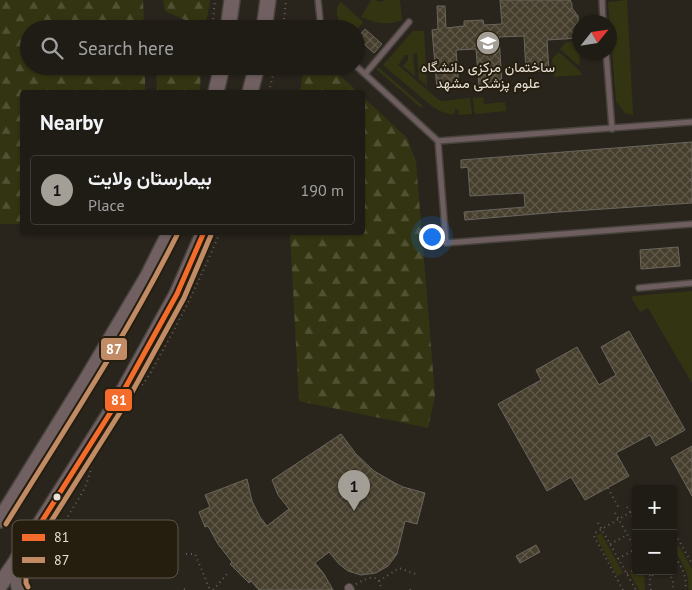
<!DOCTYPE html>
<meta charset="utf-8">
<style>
:root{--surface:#1f1c16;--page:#2c2923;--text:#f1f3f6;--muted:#a1a1a1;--line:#3c3a35;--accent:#a49f96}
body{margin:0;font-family:"PT Sans",Vazirmatn,sans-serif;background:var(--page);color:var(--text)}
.controls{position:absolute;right:15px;bottom:15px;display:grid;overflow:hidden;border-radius:5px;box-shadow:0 1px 4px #0004}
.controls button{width:45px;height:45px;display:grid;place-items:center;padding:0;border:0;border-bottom:1px solid var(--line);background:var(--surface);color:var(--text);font:25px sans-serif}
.compass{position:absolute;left:572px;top:15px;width:45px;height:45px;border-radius:50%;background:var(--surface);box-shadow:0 1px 4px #0004;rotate:60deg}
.you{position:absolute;left:431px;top:236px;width:18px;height:18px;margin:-12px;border:4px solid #fff;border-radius:50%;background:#1a73e8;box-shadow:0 0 0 8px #1a73e833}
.badge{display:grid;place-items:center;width:32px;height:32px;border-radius:50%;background:var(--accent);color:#111;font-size:16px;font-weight:700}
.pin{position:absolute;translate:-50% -41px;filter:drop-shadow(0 1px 2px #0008)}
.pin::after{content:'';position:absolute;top:26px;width:18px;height:15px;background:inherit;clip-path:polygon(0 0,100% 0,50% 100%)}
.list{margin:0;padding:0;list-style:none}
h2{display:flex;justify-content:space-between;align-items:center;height:65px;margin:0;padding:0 20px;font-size:21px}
h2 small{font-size:16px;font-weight:400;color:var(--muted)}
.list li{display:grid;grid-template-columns:32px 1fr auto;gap:15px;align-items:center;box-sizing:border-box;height:70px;margin:0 10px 10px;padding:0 10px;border:1px solid var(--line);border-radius:5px}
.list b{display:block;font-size:19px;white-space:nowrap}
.list p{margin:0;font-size:16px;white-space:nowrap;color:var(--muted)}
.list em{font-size:16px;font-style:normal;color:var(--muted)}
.icon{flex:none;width:28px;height:28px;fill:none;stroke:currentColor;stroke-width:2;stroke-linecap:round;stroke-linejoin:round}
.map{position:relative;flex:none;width:692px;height:590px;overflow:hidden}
.search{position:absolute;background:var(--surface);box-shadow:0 1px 4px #0004;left:20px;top:20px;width:345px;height:55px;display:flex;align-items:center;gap:12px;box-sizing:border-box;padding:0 18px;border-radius:28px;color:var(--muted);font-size:19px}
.panel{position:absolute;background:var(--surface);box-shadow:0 1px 4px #0004;left:20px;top:90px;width:345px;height:145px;border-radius:5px}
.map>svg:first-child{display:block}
.green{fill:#333512}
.forest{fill:url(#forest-firs)}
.building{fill:url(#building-cross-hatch);stroke:#6a665e}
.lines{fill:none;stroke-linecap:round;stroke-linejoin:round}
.service-casing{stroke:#47423c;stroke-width:8}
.pedestrian-casing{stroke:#47423c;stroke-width:10}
.secondary-casing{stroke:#47423c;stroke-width:18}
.primary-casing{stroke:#47423c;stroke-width:19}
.path{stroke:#675c5b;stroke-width:2;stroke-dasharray:1 4;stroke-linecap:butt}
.service{stroke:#6f5e60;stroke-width:5}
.pedestrian{stroke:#6f5e60;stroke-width:8}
.secondary{stroke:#716062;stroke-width:15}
.primary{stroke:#6d5f5e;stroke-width:16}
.bus-1-casing{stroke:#251d0e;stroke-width:9}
.bus-2-casing{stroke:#251d0e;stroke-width:9}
.bus-1{stroke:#f36c2b;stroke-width:5}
.bus-2{stroke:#c18c65;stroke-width:5}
.bus-dot{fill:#e7e1d7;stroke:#251d0e;stroke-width:2}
.labels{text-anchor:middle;stroke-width:4;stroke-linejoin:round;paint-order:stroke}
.poi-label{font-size:14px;fill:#e7e1d7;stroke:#251d0e}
.key{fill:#251d0e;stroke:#5f584a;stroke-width:1}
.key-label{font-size:14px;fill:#e7e1d7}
.line-badge{stroke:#251d0e;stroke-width:2}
.badge-label{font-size:14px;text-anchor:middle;font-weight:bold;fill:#fff}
</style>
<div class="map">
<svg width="692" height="590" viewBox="0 0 692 590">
<defs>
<pattern id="forest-firs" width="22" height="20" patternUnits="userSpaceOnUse" patternTransform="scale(1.25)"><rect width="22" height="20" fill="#333512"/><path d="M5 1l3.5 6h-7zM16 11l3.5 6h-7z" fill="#515234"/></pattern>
<pattern id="building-cross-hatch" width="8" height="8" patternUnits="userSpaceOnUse" patternTransform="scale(1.25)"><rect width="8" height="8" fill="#463f2d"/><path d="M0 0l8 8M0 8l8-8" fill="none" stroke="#615a4b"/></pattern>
</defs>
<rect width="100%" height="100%" fill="#29251d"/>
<path class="green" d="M371,0H375L380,2L386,0H400L402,20C387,26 376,23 361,17Z
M627,0L633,115L625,113L616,101L608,2Z
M341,2L363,22L356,30V29H343C338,20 333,10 341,2Z
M413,31H424L427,86L419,79L417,53L413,54L415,76L403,66L408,60V55H405L398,65L439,100L443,101L470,98L472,114L459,115L458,109H455V114C447,115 440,111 433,107L383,65Z
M578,41L580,64L578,65L560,49L566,42Z
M559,52L581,72V75L554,77L552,59Z
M378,67L423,106L421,108L376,69Z
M483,97L484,104L505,102L506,111L476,114L474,111L473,98Z
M692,291V383L648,308L640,312L631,297L634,296Z
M601,533L623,573L617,576L596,536Z
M679,546L692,569V590L688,589C691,574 681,562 674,549Z
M636,571H641L645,579L644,581L645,590H639L630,574Z"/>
<path class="forest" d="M0,0H143L144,29H29V66H145V92H22V224H0Z
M163,0H210L205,29L165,11Z
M156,66H201L200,92H157Z
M304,66H329L358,92H300Z
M363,97L407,138L416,162L435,396L428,428L299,401L290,233L362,232Z"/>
<path class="building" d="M500,0H570L572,4V8L578,16L579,38L547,40L549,71L526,72L524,36L499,37L502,85L479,86L476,49L456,50L459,88L437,89L432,30L438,29L437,6H445L446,28L464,26V21L483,20L484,25L502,24Z
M365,29L382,44L374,53L357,38Z
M692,142V203L559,212L465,220L464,212L525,207L524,193L470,196L468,167L461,168V160Z
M678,247L680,266L641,269L640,250Z
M629,331L685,430L656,446L650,435L616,453L629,476L585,500L571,477L547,491L498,404L541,380L536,370L577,347L599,385L616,375L601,347Z
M341,434L356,454L374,471L393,482L403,487L425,493L417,524L405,521L397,554L388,566L376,573L361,575L348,571L339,564L329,552L315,563L324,574L333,590H259L251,581L249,583L230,564L232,562L218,544L208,526L205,527L199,512L210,507L205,495L247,479L252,501L260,517L267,526L289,509L278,495L272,480Z
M692,446V496L671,458Z
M536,545L540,552L520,563L516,556Z"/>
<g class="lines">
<g class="service-casing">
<path id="service" d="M318,0L321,29
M602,0L603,22
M606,52L612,129
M356,66L438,141
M365,74L409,22
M692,122L438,141L446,243L692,224
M639,288L692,283"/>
</g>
<g class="pedestrian-casing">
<path id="pedestrian" d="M349,588L350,590"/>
</g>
<g class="secondary-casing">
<path id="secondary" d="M228,29L232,0
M264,29L268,0
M216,92L222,66
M250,92L257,66
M0,520L87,379L148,276L170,232
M0,585L18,559L119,399L177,294L204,232"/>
</g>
<g class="primary-casing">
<path id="primary" d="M18,559L19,585L21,590"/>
</g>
<path class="path" d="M212,29L215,0
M283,29L286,0
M269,92L275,66
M142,385C152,373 158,358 166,345C186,308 204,271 220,232
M608,488L620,510
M627,507L636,522
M615,513L636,550
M598,523L636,590
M673,530L692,564
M610,544L627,535
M673,553C680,565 688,576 685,590
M186,554H195L210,590
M618,559L635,549
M32,564L49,538L64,523L85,488L92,467
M647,571L651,577
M663,571C672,575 675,581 672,590
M627,574L636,569
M379,581L399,568L416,574
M356,584C367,578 380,571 381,590
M184,589L186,590
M213,590L227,574
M410,590L411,589
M623,590L594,536L595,533L636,509
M651,590C647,580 652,572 663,571"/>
<use href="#service" class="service"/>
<use href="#pedestrian" class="pedestrian"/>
<use href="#secondary" class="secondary"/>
<use href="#primary" class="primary"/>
<g class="bus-1-casing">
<path id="bus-1" d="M18,559L119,399L177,294L204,232"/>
</g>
<g class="bus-2-casing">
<path id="bus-2" d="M6,524C65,429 127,335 177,235
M28,587L26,583V561L126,403L184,298L211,235"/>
</g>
<use href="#bus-1" class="bus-1"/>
<use href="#bus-2" class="bus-2"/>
</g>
<defs>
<g id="university-disc" transform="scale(1.25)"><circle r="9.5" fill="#a49f96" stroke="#251d0e"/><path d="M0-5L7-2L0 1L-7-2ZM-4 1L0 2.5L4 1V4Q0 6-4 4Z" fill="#fff"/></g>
</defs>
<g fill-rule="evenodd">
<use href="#university-disc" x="488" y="43"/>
</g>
<circle class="bus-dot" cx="57" cy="497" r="4.5"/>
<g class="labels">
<g class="poi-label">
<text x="488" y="72">ساختمان مرکزی دانشگاه<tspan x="488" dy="16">علوم پزشکی مشهد</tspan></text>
</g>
</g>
<rect x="12" y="520" width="166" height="58" rx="8" class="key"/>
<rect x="22" y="534" width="23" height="7" fill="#f36c2b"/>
<rect x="22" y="557" width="23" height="6" fill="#c18c65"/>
<g class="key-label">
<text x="54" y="542">81</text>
<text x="54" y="565">87</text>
</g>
<g class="line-badge">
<rect x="100" y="337" width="28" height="24" rx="5" fill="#c18c65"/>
<rect x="104" y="388" width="29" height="24" rx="5" fill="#f36c2b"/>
</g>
<g class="badge-label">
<text x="114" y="354">87</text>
<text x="119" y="405">81</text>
</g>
</svg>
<div class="controls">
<button>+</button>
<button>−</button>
</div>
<svg class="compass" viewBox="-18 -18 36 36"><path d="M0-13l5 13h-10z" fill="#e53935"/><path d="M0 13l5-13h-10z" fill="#a1a1a1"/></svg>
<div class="you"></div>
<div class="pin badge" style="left:354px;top:511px">1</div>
<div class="search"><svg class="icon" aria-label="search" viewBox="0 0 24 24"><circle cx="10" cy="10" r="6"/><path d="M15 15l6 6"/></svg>Search here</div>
<section class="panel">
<h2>Nearby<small></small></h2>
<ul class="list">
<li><span class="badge">1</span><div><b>بیمارستان ولایت</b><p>Place</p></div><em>190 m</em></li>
</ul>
</section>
</div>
